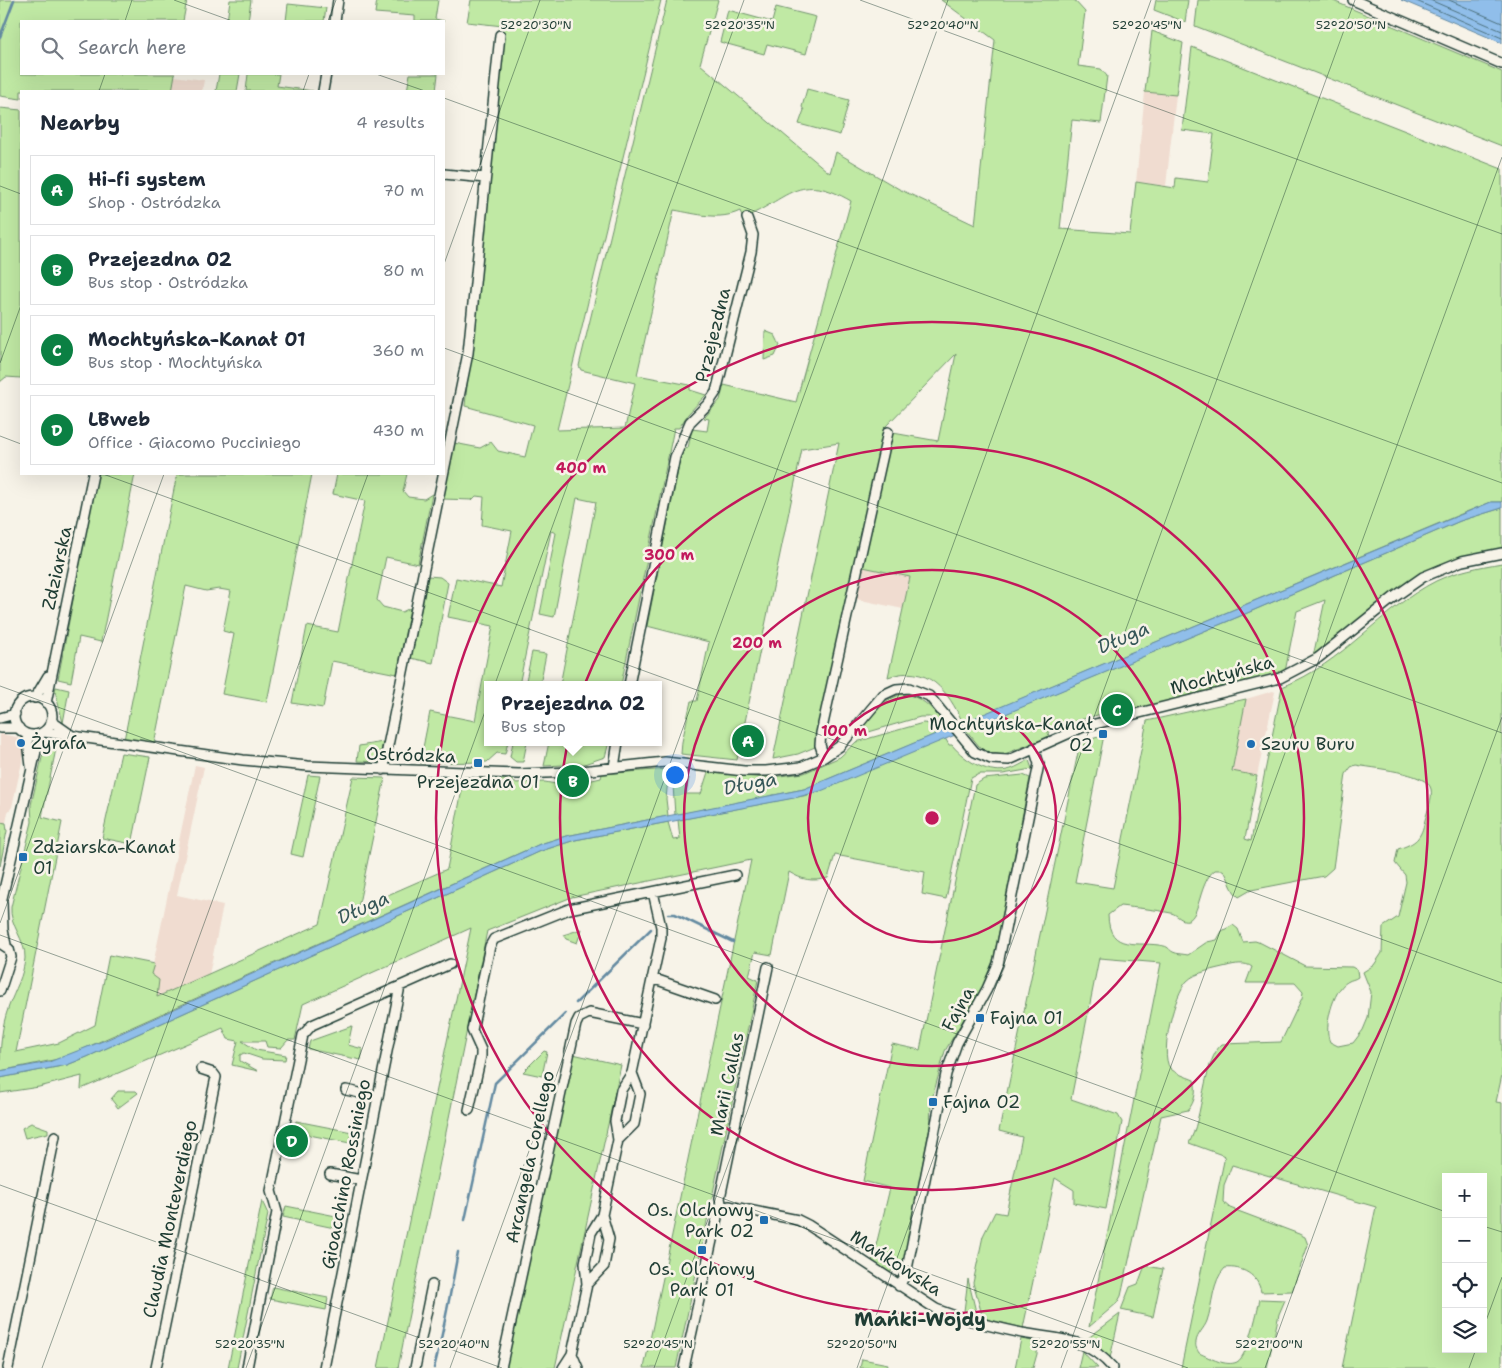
<!DOCTYPE html>
<meta charset="utf-8">
<style>
:root{--surface:#fff;--page:#f2f2f3;--text:#1f2937;--muted:#747a83;--line:#e0e1e3;--accent:#0b8043}
body{margin:0;font-family:"Shantell Sans",sans-serif;background:var(--page);color:var(--text)}
.controls{position:absolute;right:15px;bottom:15px;display:grid;overflow:hidden;border-radius:0px;box-shadow:0 5px 20px #0002}
.controls button{width:45px;height:45px;display:grid;place-items:center;padding:0;border:0;border-bottom:1px solid var(--line);background:var(--surface);color:var(--text);font:25px sans-serif}
.you{position:absolute;left:674px;top:774px;width:18px;height:18px;margin:-12px;border:4px solid #fff;border-radius:50%;background:#1a73e8;box-shadow:0 0 0 8px #1a73e833}
.badge{display:grid;place-items:center;width:32px;height:32px;border-radius:50%;background:var(--accent);color:#fff;font-size:16px;font-weight:700}
.pin{position:absolute;translate:-50% -50%;border:2px solid #fff;box-shadow:0 1px 5px #0006}
.popup{position:absolute;left:484px;top:681px;width:178px;height:65px;box-sizing:border-box;display:grid;place-content:center;border-radius:0px;background:var(--surface);filter:drop-shadow(0 1px 4px #0005);font-size:16px;white-space:nowrap;color:var(--muted)}
.popup b{font-size:19px;color:var(--text)}
.popup::after{content:'';position:absolute;left:50%;top:100%;margin-left:-10px;border:10px solid transparent;border-top-color:var(--surface)}
.list{margin:0;padding:0;list-style:none}
h2{display:flex;justify-content:space-between;align-items:center;height:65px;margin:0;padding:0 20px;font-size:21px}
h2 small{font-size:16px;font-weight:400;color:var(--muted)}
.list li{display:grid;grid-template-columns:32px 1fr auto;gap:15px;align-items:center;box-sizing:border-box;height:70px;margin:0 10px 10px;padding:0 10px;border:1px solid var(--line);border-radius:0px}
.list b{display:block;font-size:19px;white-space:nowrap}
.list p{margin:0;font-size:16px;white-space:nowrap;color:var(--muted)}
.list em{font-size:16px;font-style:normal;color:var(--muted)}
.icon{flex:none;width:28px;height:28px;fill:none;stroke:currentColor;stroke-width:2;stroke-linecap:round;stroke-linejoin:round}
.map{position:relative;flex:none;width:1502px;height:1368px;overflow:hidden}
.search{position:absolute;background:var(--surface);box-shadow:0 5px 20px #0002;left:20px;top:20px;width:425px;height:55px;display:flex;align-items:center;gap:12px;box-sizing:border-box;padding:0 18px;border-radius:0px;color:var(--muted);font-size:19px}
.panel{position:absolute;background:var(--surface);box-shadow:0 5px 20px #0002;left:20px;top:90px;width:425px;height:385px;border-radius:0px}
.map>svg:first-child{display:block}
.built{fill:#f0dcd0}
.green{fill:#c0e9a4;stroke:#70936c;fill-rule:evenodd}
.water{fill:#90beea;stroke:#638aa1}
.lines{fill:none;stroke-linecap:round;stroke-linejoin:round}
.shore{stroke:#4c717d;stroke-width:1}
.stream{stroke:#638aa1;stroke-width:2.5}
.minor-casing{stroke:#1f3d34;stroke-width:12}
.minor{stroke:#f7f3e8;stroke-width:9}
.ticks{fill:none;stroke:#1f3d34;stroke-width:1;stroke-opacity:0.45}
.ring{fill:none;stroke:#c2185b;stroke-width:2.5}
.poi-dot{fill:#1f6fb2;stroke:#f7f3e8;stroke-width:2}
.labels{text-anchor:middle;stroke-width:5;stroke-linejoin:round;paint-order:stroke}
.street-label{font-size:18px;fill:#1f3d34;stroke:#f7f3e8}
.poi-label{font-size:18px;fill:#1f3d34;stroke:#f7f3e8;text-anchor:start}
.water-label{font-size:19px;font-style:italic;fill:#365758;stroke:#f7f3e8}
.neighbourhood-label{font-size:19px;font-weight:bold;fill:#1f3d34;stroke:#f7f3e8}
.ticks-label{font-size:12px;text-anchor:middle;fill:#1f3d34;stroke:#f7f3e8;stroke-width:5;stroke-linejoin:round;paint-order:stroke}
.centre{fill:#c2185b;stroke:#f7f3e8;stroke-width:2.5}
.ring-label{font-size:15px;text-anchor:middle;font-weight:bold;fill:#c2185b;stroke:#f7f3e8;stroke-width:5;stroke-linejoin:round;paint-order:stroke}
</style>
<div class="map">
<svg width="1502" height="1368" viewBox="0 0 1502 1368">
<rect width="100%" height="100%" fill="#f7f3e8"/>
<filter id="ink" filterUnits="userSpaceOnUse"><feTurbulence type="fractalNoise" baseFrequency=".02" numOctaves="2"/><feDisplacementMap in="SourceGraphic" scale="10" xChannelSelector="R" yChannelSelector="G"/><feConvolveMatrix kernelMatrix="1 2 1 2 8 2 1 2 1" color-interpolation-filters="sRGB"/></filter>
<g filter="url(#ink)">
<path class="built" d="M174,76L204,80L202,91H172Z
M1145,92L1176,95L1166,186L1136,182Z
M863,567L910,577L903,609L856,599Z
M1273,691L1275,692L1257,776L1232,772L1246,699Z
M0,734L17,737L22,744L24,753L12,807L8,812L6,823L0,822Z
M195,765L204,767L177,895L223,905L209,975L156,997L151,974Z"/>
<path class="green" d="M0,0H187L183,21H21V74H175L172,91H21V99L0,96Z
M230,0H251L248,21H227Z
M377,0H438L435,19L444,21H415V16L375,13Z
M471,0H661L557,430L625,428L635,383L581,370L579,366L667,0H718L700,64L826,170L830,173L836,152L899,189L975,225L995,40L941,0H1074L1085,12L1078,66L1101,69L1107,76L1101,123L1072,120L1060,229L1130,234L1136,182L1175,188L1176,178L1208,182L1214,134L1182,130L1192,47L1502,169V502H1491L1466,512L963,723C948,691 928,663 888,677L910,577L863,567L886,456L893,433L938,441L956,354L885,427L815,747L798,754L773,759L839,443L802,449L737,760L681,754L682,742L691,701H697L709,642L647,626L680,460L683,450L688,448L692,429L707,431L709,419L704,418L720,400L724,385L796,402L851,201C798,170 788,200 743,218L740,211C719,221 697,214 674,210L637,375L690,385V390L706,395L688,414L679,428H674L621,685H560L596,502L577,498L554,617L540,614L556,533L551,531L519,685H488V742H508L505,754L497,753L487,762L420,763L430,712L475,721L493,626L448,617L456,578L501,587L512,531L482,525L484,497L476,496L472,500L443,499L454,443L480,448L491,442L498,451L525,457L533,425L465,406L503,26L467,22Z
M1156,0H1188L1185,22L1154,10Z
M1198,0H1331L1502,72V146L1195,26Z
M288,4L326,8L324,21H286Z
M776,7L816,17L806,54L767,44L764,54L720,42L728,10L772,22Z
M1152,31L1183,43L1176,95L1145,92Z
M219,74H240L237,91H216Z
M248,74H279L277,86L313,91H246Z
M410,74H438L436,91H407Z
M807,89L849,100L840,135L799,124L804,110L802,107Z
M0,108L21,110V378L6,377L0,382Z
M765,331L775,335L780,345L775,356L764,360Z
M97,474H135L101,642L79,637L71,682L58,679Z
M177,474H312L267,702L222,694L234,634L223,631L231,591L219,589L206,591L186,586L154,744L124,740Z
M337,474H407L403,491L408,497L424,499L432,494L418,564L386,557L377,600L383,607L402,612L410,608L397,674L332,661L323,708L292,703L307,626L338,632L365,501L333,494Z
M1502,508V549C1477,553 1452,557 1429,570C1386,592 1350,627 1313,657L1325,600L1297,611L1285,672L1261,680L1129,711L1128,707L1112,708V711L1072,722L1048,732L1049,737L1002,755L983,751L966,730L1238,617L1460,521Z
M1502,563V1075L1496,1102L1502,1103V1368H1342L1376,1207L1232,1165L1224,1185L1223,1202L1230,1208L1299,1234L1305,1237L1308,1245L1292,1291L1261,1292C1258,1275 1242,1266 1225,1268C1212,1281 1213,1304 1207,1321C1204,1329 1197,1334 1196,1342C1195,1347 1197,1349 1199,1353C1210,1358 1226,1367 1237,1362C1248,1356 1257,1312 1260,1299L1285,1300L1279,1314L1267,1368H1181L1225,1156L1189,1143C1203,1119 1203,1060 1222,1044L1281,1042L1302,998L1303,992L1295,983H1246L1252,967C1246,962 1234,964 1227,966C1215,969 1196,972 1187,981C1175,993 1159,1053 1170,1068C1174,1073 1187,1077 1194,1080C1197,1090 1195,1102 1188,1110L1161,1116L1121,1296L1117,1303L1089,1327L1161,963L1099,958L1071,1099L1118,1115L1122,1122L1106,1209L1074,1203V1190L1055,1178L1023,1328L983,1318L973,1283L983,1236L995,1212L1006,1214L1022,1137L999,1131L1080,743L1104,735L1075,882L1113,888L1147,721L1246,699L1232,771L1257,776L1245,839L1251,841L1282,687C1344,663 1379,610 1436,581C1457,571 1479,567 1502,563ZM1356,765C1370,768 1428,772 1431,789C1433,797 1427,812 1425,820C1421,839 1416,843 1398,849L1395,863L1405,875L1406,882L1398,917L1383,927L1382,953L1374,965L1363,972L1371,992L1368,1018L1363,1030L1353,1043L1338,1046L1330,1042C1323,1028 1333,990 1347,982C1352,979 1354,980 1358,977L1357,970L1352,967L1305,966L1261,943L1255,941L1243,942L1238,929L1233,925L1222,931L1217,940L1207,942L1188,955C1183,954 1177,954 1173,952C1169,950 1169,947 1164,946C1138,940 1109,954 1108,915L1120,906C1136,908 1154,909 1171,913C1177,914 1181,922 1188,920C1200,917 1199,881 1215,870H1223C1230,878 1230,890 1239,897L1251,890L1324,876L1333,868L1346,774L1351,767ZM1446,1177H1483V1349H1446Z
M428,576L440,577L448,583L433,663L411,658Z
M532,652L546,654L540,685H525Z
M56,687L69,690L63,723L55,691Z
M901,694C922,696 930,706 943,722L940,723L929,717H920L855,736L882,703Z
M923,723L932,724L941,732L804,789L675,815L673,785L675,781L689,778L686,794H701L708,772L764,778L804,773L840,757L856,742Z
M945,738L949,745H952C965,761 990,776 1011,769C1017,767 1023,763 1029,760L1032,769L1003,774H979L971,778L946,899L922,894L925,872L835,855L828,878C812,882 802,880 789,872L772,955L755,952L749,976L758,980L676,1368H644L751,860L572,897L487,931L398,1368H378L471,928L303,1004L295,1040H288L281,1048L267,1047L265,1041H242L256,1050L286,1055L285,1060L262,1059L244,1053L240,1055V1061L258,1071L232,1065L238,1041L228,1039L223,1028L81,1089L82,1076L39,1087L0,1093V1078L67,1065L87,1057L541,851L575,840L668,822L673,840L680,839L678,820L808,795Z
M383,742L379,762L357,761L359,746Z
M513,742H527L523,762H516L510,757Z
M549,742H609L605,757L584,764L544,766Z
M49,743L57,744L42,817L62,822L16,1052L59,1043L95,1025L109,955L154,964L151,974L159,980L157,997L320,924L353,777L385,778L358,908L447,869L464,779L513,780V783L545,782L566,786L601,778L602,774L669,769L666,799L668,816L566,836L540,844L63,1058L0,1071C0,1049 1,1027 9,1006C15,990 24,975 25,958C26,940 9,925 11,907L32,822L31,805L44,749Z
M121,753L150,757L132,844L102,838Z
M308,775L320,776L303,857L291,854Z
M1023,775L1030,778L994,957L987,979L945,1051L931,1103L930,1126L902,1270L897,1267L889,1273L872,1262L890,1188L863,1181L892,1044L920,1050L975,785L984,779Z
M0,822L6,823L7,831L0,866Z
M582,929L577,943L566,939L563,935Z
M352,1026L348,1045L363,1049L361,1060L308,1049L310,1041Z
M544,1051L547,1052L542,1076L523,1072Z
M573,1054L621,1065L555,1368H505Z
M118,1091H136L138,1093L118,1108L111,1099Z
M296,1121L352,1132L350,1143L294,1132Z
M31,1123L48,1129V1133L25,1138L22,1128Z
M262,1201L268,1214L237,1368H228Z
M286,1206L341,1217L339,1229L283,1217Z
M1147,1266L1163,1269L1153,1317L1121,1310L1130,1287L1138,1284L1144,1268Z
M968,1279L977,1316L964,1311Z
M273,1287L328,1298L326,1310L270,1299Z
M1120,1314L1110,1358L1087,1339Z
M1021,1339L1038,1342L1037,1354L1033,1368H1015Z
M1082,1351L1098,1368H1078Z
M862,1359L888,1364L887,1368H860Z"/>
<path class="water" d="M1401,0H1502V43Z
M1491,502H1502V508L1460,521L1238,617L821,791L794,798L575,840L541,851L87,1057L67,1065L0,1078V1071L49,1062L108,1039L540,844L566,836L804,789Z"/>
<g class="lines">
<path class="shore" d="M1414,0L1502,38
M1430,0L1502,31
M1449,0L1502,23"/>
<path class="stream" d="M0,37L14,0
M668,914H675L733,942
M576,1003L651,929
M465,1220L495,1083L565,1014
M434,1368C444,1330 451,1291 458,1252"/>
<g class="minor-casing">
<path id="minor" d="M1353,0L1502,64
M335,21L338,0
M323,91L326,74
M444,174L485,178
M629,685L675,457L690,422L708,404L716,392L751,252L753,235L747,218
M14 716a19 19 0 1 1 38 0a19 19 0 1 1-38 0Z
M35,698L48,676
M46,703L93,474
M0,718L15,714
M51,721L71,735
M0,728H19
M44,732L243,760L308,766L519,774L572,772L665,762L744,771H766L801,767L824,757L840,746L883,695L896,689L909,688L929,696L975,752L991,759L1009,760L1083,727L1280,678L1318,658L1393,598L1423,577L1462,561L1502,553
M27,734L31,766
M824,757L820,745L821,733L888,432
M614,767L618,742
M383,770L468,353L500,35
M2,902L3,930L6,945
M0,907L40,734
M0,943L9,949L11,957L0,991
M652,978L715,1000
M346,1090L378,1097
M469,1110L481,1056V1050L472,1030L490,946L494,939L569,909L735,875
M618,1140L634,1124L640,1094L632,1073
M330,1174L361,1180
M722,1208L720,1198L768,967
M587,1284L604,1266L609,1239L602,1215
M899,1286L906,1274L946,1074L957,1043L987,989L998,964L1039,764L1034,748
M572,1354L578,1368
M8,1368L55,1136
M156,1368L216,1077L213,1073L201,1069
M247,1368L277,1212L271,1191L303,1035L312,1025L450,964
M324,1368L400,986
M415,1368L432,1285
M501,1368L576,1024L579,1018L589,1013L643,1024
M563,1368L572,1354L587,1284L585,1263L591,1233L602,1215L618,1140L615,1121L621,1090L632,1073L661,938V927L653,892
M684,1368L718,1213L722,1208L729,1206L798,1220L808,1225L936,1309C963,1320 994,1327 1022,1333C1060,1340 1085,1336 1113,1368"/>
</g>
<use href="#minor" class="minor"/>
</g>
</g>
<path class="ticks" d="M174,0L232,21M860,0L1502,234M125,21L132,0M328,21L336,0M376,74L425,91M99,91L105,74M303,91L309,74M444,98L1502,483M0,186L21,194M444,264L540,0M444,348L1502,733M0,363L21,305M0,436L21,444M103,474L1502,983M0,686L1446,1212M0,923L164,474M0,935L1188,1368M0,1185L502,1368M1483,1226L1502,1232M1483,1329L1502,1277M42,1368L368,474M246,1368L744,0M450,1368L948,0M654,1368L1151,0M857,1368L1355,0M1061,1368L1502,157M1265,1368L1502,717M1469,1368L1476,1349"/>
<g class="ring">
<circle cx="932" cy="818" r="124"/>
<circle cx="932" cy="818" r="248"/>
<circle cx="932" cy="818" r="372"/>
<circle cx="932" cy="818" r="496"/>
</g>
<g class="poi-dot">
<rect x="1098" y="729" width="10" height="10" rx="2.5"/>
<circle cx="21" cy="743" r="5"/>
<circle cx="1251" cy="744" r="5"/>
<rect x="473" y="758" width="10" height="10" rx="2.5"/>
<rect x="18" y="852" width="10" height="10" rx="2.5"/>
<rect x="975" y="1013" width="10" height="10" rx="2.5"/>
<rect x="928" y="1097" width="10" height="10" rx="2.5"/>
<rect x="759" y="1215" width="10" height="10" rx="2.5"/>
<rect x="697" y="1245" width="10" height="10" rx="2.5"/>
</g>
<g class="labels">
<g class="street-label">
<text transform="translate(713 335) rotate(-76)" y="6">Przejezdna</text>
<text transform="translate(57 568) rotate(-78)" y="6">Zdziarska</text>
<text transform="translate(1222 675) rotate(-15)" y="6">Mochtyńska</text>
<text transform="translate(411 755) rotate(2)" y="6">Ostródzka</text>
<text transform="translate(958 1009) rotate(-61)" y="6">Fajna</text>
<text transform="translate(727 1084) rotate(-78)" y="6">Marii Callas</text>
<text transform="translate(530 1157) rotate(-78)" y="6">Arcangela Corellego</text>
<text transform="translate(346 1174) rotate(-79)" y="6">Gioacchino Rossiniego</text>
<text transform="translate(170 1219) rotate(-78)" y="6">Claudia Monteverdiego</text>
<text transform="translate(896 1263) rotate(33)" y="6">Mańkowska</text>
</g>
<g class="poi-label">
<text x="1093" y="730" text-anchor="end">Mochtyńska-Kanał<tspan x="1093" dy="21">02</tspan></text>
<text x="31" y="749">Żyrafa</text>
<text x="1261" y="750">Szuru Buru</text>
<text x="478" y="788" text-anchor="middle">Przejezdna 01</text>
<text x="33" y="853">Zdziarska-Kanał<tspan x="33" dy="21">01</tspan></text>
<text x="990" y="1024">Fajna 01</text>
<text x="943" y="1108">Fajna 02</text>
<text x="754" y="1216" text-anchor="end">Os. Olchowy<tspan x="754" dy="21">Park 02</tspan></text>
<text x="702" y="1275" text-anchor="middle">Os. Olchowy<tspan x="702" dy="21">Park 01</tspan></text>
</g>
<g class="water-label">
<text transform="translate(1123 637) rotate(-23)" y="7">Długa</text>
<text transform="translate(750 783) rotate(-11)" y="7">Długa</text>
<text transform="translate(363 907) rotate(-24)" y="7">Długa</text>
</g>
<g class="neighbourhood-label">
<text x="920" y="1326">Mańki-Wojdy</text>
</g>
</g>
<g class="ticks-label">
<text x="536" y="29">52°20'30"N</text>
<text x="740" y="29">52°20'35"N</text>
<text x="943" y="29">52°20'40"N</text>
<text x="1147" y="29">52°20'45"N</text>
<text x="1351" y="29">52°20'50"N</text>
<text x="250" y="1348">52°20'35"N</text>
<text x="454" y="1348">52°20'40"N</text>
<text x="658" y="1348">52°20'45"N</text>
<text x="862" y="1348">52°20'50"N</text>
<text x="1066" y="1348">52°20'55"N</text>
<text x="1269" y="1348">52°21'00"N</text>
</g>
<circle cx="932" cy="818" r="8" class="centre"/>
<g class="ring-label">
<text x="581" y="473">400 m</text>
<text x="669" y="560">300 m</text>
<text x="757" y="648">200 m</text>
<text x="844" y="736">100 m</text>
</g>
</svg>
<div class="controls">
<button>+</button>
<button>−</button>
<button><svg class="icon" aria-label="locate" viewBox="0 0 24 24"><circle cx="12" cy="12" r="6"/><path d="M12 2v4M12 18v4M2 12h4M18 12h4"/></svg></button>
<button><svg class="icon" aria-label="layers" viewBox="0 0 24 24"><path d="M12 4l9 5-9 5-9-5zM3 14l9 5 9-5"/></svg></button>
</div>
<div class="you"></div>
<div class="pin badge" style="left:748px;top:741px">A</div>
<div class="pin badge" style="left:573px;top:781px">B</div>
<div class="popup"><b>Przejezdna 02</b>Bus stop</div>
<div class="pin badge" style="left:1117px;top:710px">C</div>
<div class="pin badge" style="left:292px;top:1141px">D</div>
<div class="search"><svg class="icon" aria-label="search" viewBox="0 0 24 24"><circle cx="10" cy="10" r="6"/><path d="M15 15l6 6"/></svg>Search here</div>
<section class="panel">
<h2>Nearby<small>4 results</small></h2>
<ul class="list">
<li><span class="badge">A</span><div><b>Hi-fi system</b><p>Shop · Ostródzka</p></div><em>70 m</em></li>
<li><span class="badge">B</span><div><b>Przejezdna 02</b><p>Bus stop · Ostródzka</p></div><em>80 m</em></li>
<li><span class="badge">C</span><div><b>Mochtyńska-Kanał 01</b><p>Bus stop · Mochtyńska</p></div><em>360 m</em></li>
<li><span class="badge">D</span><div><b>LBweb</b><p>Office · Giacomo Pucciniego</p></div><em>430 m</em></li>
</ul>
</section>
</div>
